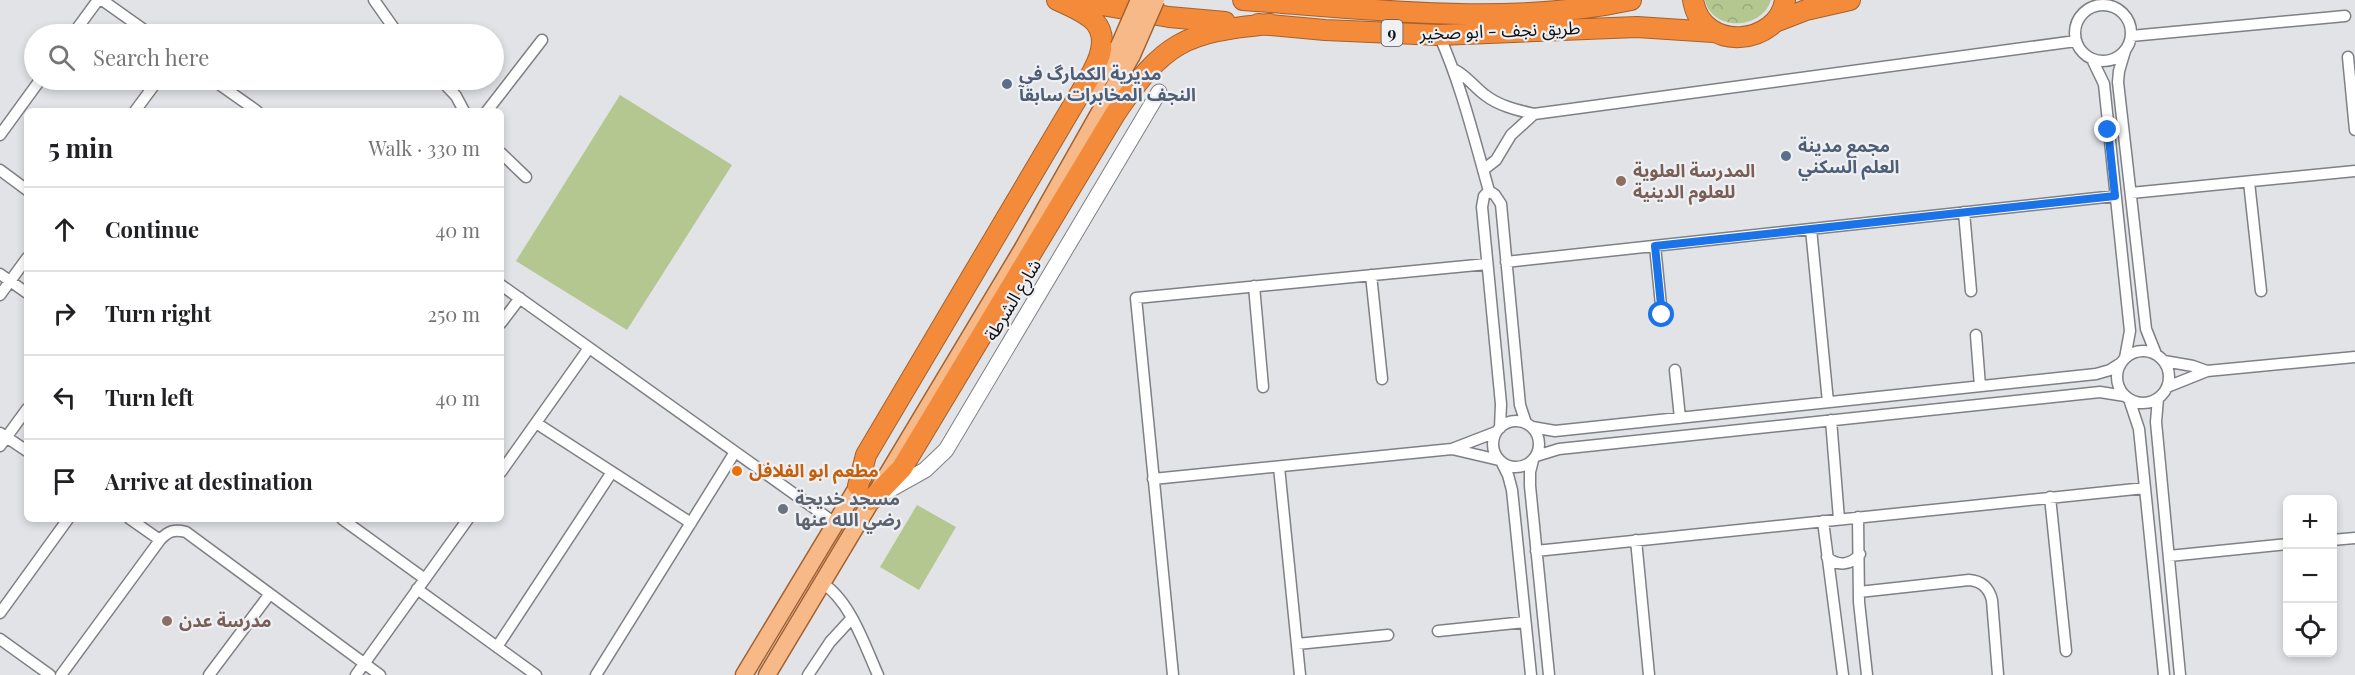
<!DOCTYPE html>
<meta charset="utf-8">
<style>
:root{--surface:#fff;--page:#f2f2f2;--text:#202124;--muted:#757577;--line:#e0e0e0}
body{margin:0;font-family:"Playfair Display","Noto Sans Arabic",serif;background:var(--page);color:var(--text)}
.controls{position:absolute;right:18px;bottom:18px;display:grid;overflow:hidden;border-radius:9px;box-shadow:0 3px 9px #0003}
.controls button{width:54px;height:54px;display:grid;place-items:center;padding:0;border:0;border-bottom:2px solid var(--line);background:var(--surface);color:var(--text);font:30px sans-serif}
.stop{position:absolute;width:18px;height:18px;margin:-14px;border:4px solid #1a73e8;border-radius:50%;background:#fff}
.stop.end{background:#1a73e8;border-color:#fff;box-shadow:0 2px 6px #0008}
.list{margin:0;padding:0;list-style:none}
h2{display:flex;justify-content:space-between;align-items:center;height:78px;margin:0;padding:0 24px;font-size:26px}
h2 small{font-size:20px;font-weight:400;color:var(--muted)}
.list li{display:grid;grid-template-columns:39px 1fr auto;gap:18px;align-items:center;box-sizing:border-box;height:84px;padding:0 24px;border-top:2px solid var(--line)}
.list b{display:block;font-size:22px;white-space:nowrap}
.list em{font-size:20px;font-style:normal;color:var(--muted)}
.icon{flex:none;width:33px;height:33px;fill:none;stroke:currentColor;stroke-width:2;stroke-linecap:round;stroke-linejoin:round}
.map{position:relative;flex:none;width:2355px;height:675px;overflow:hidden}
.search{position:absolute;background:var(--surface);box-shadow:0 3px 9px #0003;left:24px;top:24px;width:480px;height:66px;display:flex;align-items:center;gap:15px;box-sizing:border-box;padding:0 21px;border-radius:33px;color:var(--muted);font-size:22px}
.panel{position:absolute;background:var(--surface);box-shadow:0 3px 9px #0003;left:24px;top:108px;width:480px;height:414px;border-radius:9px}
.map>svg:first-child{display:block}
.park{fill:url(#park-crowns)}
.pitch{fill:#b4c790}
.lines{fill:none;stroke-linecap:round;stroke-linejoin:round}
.street-casing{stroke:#7f8084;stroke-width:13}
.secondary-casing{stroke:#7f8084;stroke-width:17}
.primary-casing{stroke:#a5612d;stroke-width:19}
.highway-casing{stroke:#a5612d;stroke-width:22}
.street{stroke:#fff;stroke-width:10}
.secondary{stroke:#fff;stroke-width:15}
.primary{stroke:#f8b989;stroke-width:16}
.highway{stroke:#f38b3a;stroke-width:20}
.primary-bridge-casing{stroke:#a5612d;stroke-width:19;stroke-linecap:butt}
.primary-bridge{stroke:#f8b989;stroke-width:16}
.route{stroke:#1a73e8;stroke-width:8}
.service-dot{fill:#5c6f8a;stroke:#eff0f4;stroke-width:2}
.education-dot{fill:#8d6e63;stroke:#eff0f4;stroke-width:2}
.food-dot{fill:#e8710a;stroke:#eff0f4;stroke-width:2}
.worship-dot{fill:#6b7280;stroke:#eff0f4;stroke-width:2}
.labels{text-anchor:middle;stroke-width:4.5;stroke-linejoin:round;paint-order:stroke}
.shield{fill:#eff0f4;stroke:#555558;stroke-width:1.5}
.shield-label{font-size:16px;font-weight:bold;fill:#131315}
.street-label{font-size:18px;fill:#131315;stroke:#eff0f4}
.service-label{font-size:18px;font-weight:bold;fill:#4e5e75;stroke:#eff0f4;text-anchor:start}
.education-label{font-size:18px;font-weight:bold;fill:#785e54;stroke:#eff0f4;text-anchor:start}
.food-label{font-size:18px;font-weight:bold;fill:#c56008;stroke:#eff0f4;text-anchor:start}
.worship-label{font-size:18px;font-weight:bold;fill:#5b616d;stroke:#eff0f4;text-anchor:start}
</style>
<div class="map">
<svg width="2355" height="675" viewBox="0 0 2355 675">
<defs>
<pattern id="park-crowns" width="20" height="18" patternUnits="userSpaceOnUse" patternTransform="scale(1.5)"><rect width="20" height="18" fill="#b4c790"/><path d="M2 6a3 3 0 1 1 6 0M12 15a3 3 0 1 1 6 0" fill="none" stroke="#9aaa7b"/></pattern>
</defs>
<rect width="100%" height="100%" fill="#e1e3e7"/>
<path class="park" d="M1705,0H1771C1762,30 1712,32 1705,0Z"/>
<path class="pitch" d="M620,95L732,165L627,330L516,261Z
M917,505L956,527L919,590L880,567Z"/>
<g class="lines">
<g class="street-casing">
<path id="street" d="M102,0L150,34
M374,0L398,34
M2075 33a28 28 0 1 1 56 0a28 28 0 1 1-56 0Z
M73,34L98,0
M1439,35C1461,84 1474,138 1489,191L1495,195L1501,204L1520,405L1526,423
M2131,36L2345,16
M2125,51L2119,71L2118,82L2146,329L2156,354
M2348,57L2355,130
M2092,59L2104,84L2130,331L2125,358
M1455,70C1467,76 1474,87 1485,95C1499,106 1517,110 1534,114L2076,41
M213,80L257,111
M441,80L456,96L464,111
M135,111L158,80
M487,111L542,40
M0,135L40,80
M501,153L526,177
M0,170L27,190
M1483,170L1496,160L1511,135L1534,114
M2249,182L2261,291
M1489,191L1484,196L1482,207L1501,404L1500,428
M2131,193L2355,171
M1964,212L1971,291
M1811,229L1828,402
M1655,246L1662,315
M1506,262L2115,196
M0,274L27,293
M1371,275L1382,379
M501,285L835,523
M1254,286L1263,387
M0,295L27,258
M501,323L520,298
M1976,335L1980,386
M2117 377a26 26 0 1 1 52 0a26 26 0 1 1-52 0Z
M2164,361L2193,366L2207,371
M1675,370L1680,418
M2167,387L2207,371L2355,357
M2158,398L2156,422L2180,675
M2129,399L2139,429L2164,675
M1831,420L1839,519
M1493 444a23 23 0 1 1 46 0a23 23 0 1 1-46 0Z
M536,423L691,523
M1532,427L1555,431L2096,374L2110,370L2121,363
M0,433L27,451
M0,446L27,409
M1452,449L1499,460
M1536,456L1559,449L2100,392L2125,396
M1533,460L1530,472V486L1549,675
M1502,463L1508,475L1512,490L1531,675
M1279,467L1300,675
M501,472L589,348
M1153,479L1452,449L1496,432
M2050,497L2066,651
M1858,517L1859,602L1867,675
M130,519L160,540
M342,519L425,579
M1823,521L1843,675
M1636,540L1649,675
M2332,540L2355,538
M1536,551L2145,488
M2169,556L2288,544
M1827,557C1838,567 1851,565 1860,554
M822,583C850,600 865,646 878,675
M417,589L536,675
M1859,592L1969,580C1982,581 1989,588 1992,600L1998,675
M0,613L68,519
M1438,631L1525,622
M0,639L50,675
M1297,644L1388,635
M497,647L612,472
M61,675L160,540C168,531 174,529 186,532L380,675
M209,675L269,595
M356,675L468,519
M596,675L735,452
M808,675L830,642L852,618
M1173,675L1136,298L1487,264"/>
</g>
<g class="secondary-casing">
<path id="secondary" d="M882,494L925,470L946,450L1159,92"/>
</g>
<g class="primary-casing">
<path id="primary" d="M1093,89L1119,46
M744,675L864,476
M767,675L1023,248L1132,55"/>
</g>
<g class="highway-casing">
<path id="highway" d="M1074,0L1169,17L1225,22
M1243,0C1369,9 1507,27 1631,0
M1693,0C1702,54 1779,45 1785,0
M1775,22L1806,10L1850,0
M1258,24L1325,30L1439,35L1637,27L1713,32
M858,486L866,455L1075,102C1087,80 1116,44 1094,21C1085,12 1068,5 1057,0
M871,500L902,468L1115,114C1164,42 1184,32 1270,24"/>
</g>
<use href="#street" class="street"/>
<use href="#secondary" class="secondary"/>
<use href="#primary" class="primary"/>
<use href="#highway" class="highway"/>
<g class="primary-bridge-casing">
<path id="primary-bridge" d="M1119,46L1139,0
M1132,55L1156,0"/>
</g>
<use href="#primary-bridge" class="primary-bridge"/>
</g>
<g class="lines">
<path class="route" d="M1662,315L1655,246L2115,196L2108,130"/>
</g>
<g class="service-dot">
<circle cx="1007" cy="84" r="6"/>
<circle cx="1786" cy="156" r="6"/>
</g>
<g class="education-dot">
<circle cx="1621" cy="181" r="6"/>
<circle cx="167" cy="621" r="6"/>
</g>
<circle class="food-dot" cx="737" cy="471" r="6"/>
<circle class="worship-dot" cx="783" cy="509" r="6"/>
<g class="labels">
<rect class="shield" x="1381.5" y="20" width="21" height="26" rx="4.5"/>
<g class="shield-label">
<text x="1392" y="39">9</text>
</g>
<g class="street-label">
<text transform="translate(1500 31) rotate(-2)" y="6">طريق نجف - ابو صخير</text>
<text transform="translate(1013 300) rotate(-59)" y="6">شارع الشرطة</text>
</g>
<g class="service-label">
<text x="1019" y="80">مديرية الكمارگ في<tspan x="1019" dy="21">النجف المخابرات سابقآ</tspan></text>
<text x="1798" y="152">مجمع مدينة<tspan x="1798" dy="21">العلم السكني</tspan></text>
</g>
<g class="education-label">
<text x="1633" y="177">المدرسة العلوية<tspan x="1633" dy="21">للعلوم الدينية</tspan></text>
<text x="179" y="627">مدرسة عدن</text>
</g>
<g class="food-label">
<text x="749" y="477">مطعم ابو الفلافل</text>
</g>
<g class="worship-label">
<text x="795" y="505">مسجد خديجة<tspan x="795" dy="21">رضي الله عنها</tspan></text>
</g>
</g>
</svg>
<div class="controls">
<button>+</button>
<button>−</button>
<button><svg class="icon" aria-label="locate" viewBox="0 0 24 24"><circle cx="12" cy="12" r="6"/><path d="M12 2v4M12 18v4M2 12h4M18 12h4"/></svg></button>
</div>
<div class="stop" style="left:1662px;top:315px"></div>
<div class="stop end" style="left:2108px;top:130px"></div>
<div class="search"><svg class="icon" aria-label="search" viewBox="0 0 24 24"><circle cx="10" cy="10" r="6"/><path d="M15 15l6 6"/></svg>Search here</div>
<section class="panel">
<h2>5 min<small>Walk · 330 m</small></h2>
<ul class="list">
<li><svg class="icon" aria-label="ahead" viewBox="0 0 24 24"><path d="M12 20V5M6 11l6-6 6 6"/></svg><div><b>Continue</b></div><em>40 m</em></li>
<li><svg class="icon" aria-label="right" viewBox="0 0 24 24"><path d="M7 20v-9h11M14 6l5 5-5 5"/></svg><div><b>Turn right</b></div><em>250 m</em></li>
<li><svg class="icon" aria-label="left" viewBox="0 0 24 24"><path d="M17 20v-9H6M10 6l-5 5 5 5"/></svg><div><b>Turn left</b></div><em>40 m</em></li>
<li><svg class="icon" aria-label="arrive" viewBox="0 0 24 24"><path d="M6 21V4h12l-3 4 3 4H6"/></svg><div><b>Arrive at destination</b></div></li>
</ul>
</section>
</div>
